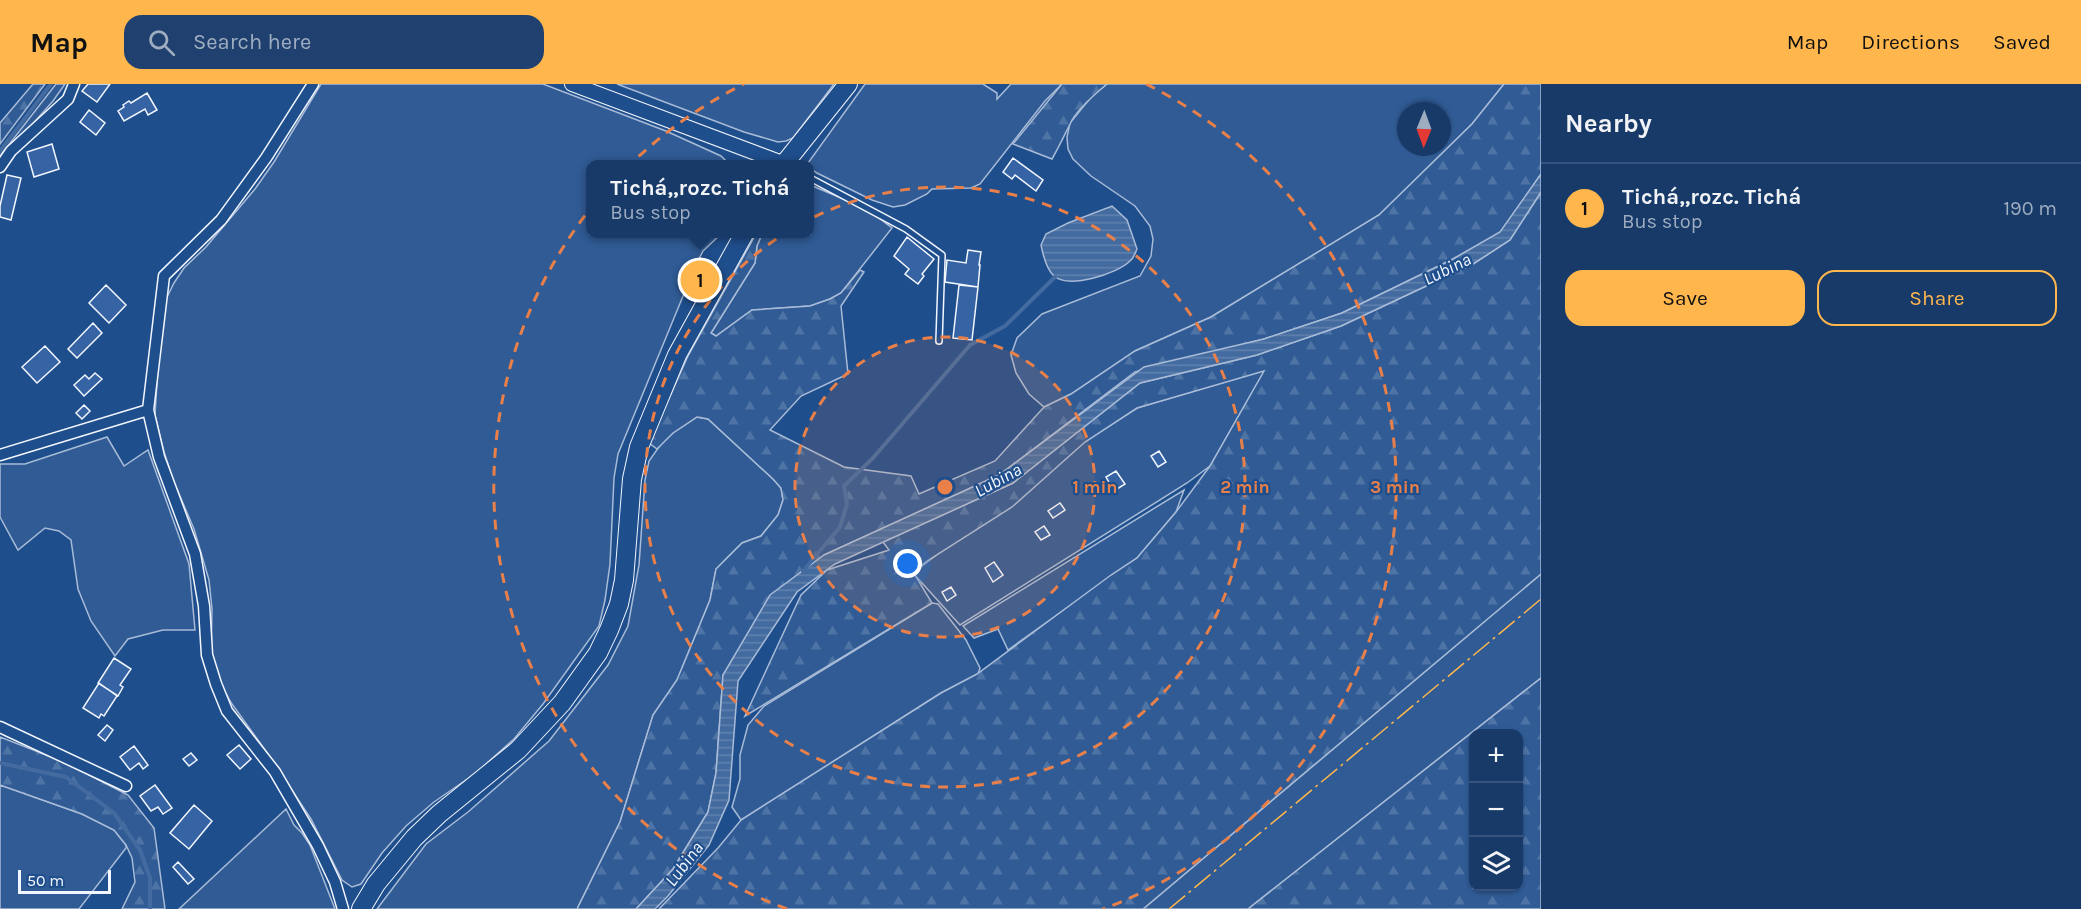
<!DOCTYPE html>
<meta charset="utf-8">
<style>
:root{--surface:#173a69;--page:#20416f;--text:#f1f3f6;--muted:#9eadc0;--line:#36547d;--accent:#ffb74d}
body{margin:0;font-family:Karla,sans-serif;background:var(--page);color:var(--text)}
.controls{position:absolute;right:18px;bottom:18px;display:grid;overflow:hidden;border-radius:12px;box-shadow:0 2px 4px #0004}
.controls button{width:54px;height:54px;display:grid;place-items:center;padding:0;border:0;border-bottom:2px solid var(--line);background:var(--surface);color:var(--text);font:30px sans-serif}
.compass{position:absolute;left:1397px;top:18px;width:54px;height:54px;border-radius:50%;background:var(--surface);box-shadow:0 2px 4px #0004;rotate:181deg}
.scale{position:absolute;left:18px;bottom:15px;width:93px;box-sizing:border-box;padding-left:6px;border:3px solid #f2f6ff;border-top:0;font-size:16px;line-height:21px;white-space:nowrap;color:#f2f6ff;-webkit-text-stroke:4px #1f4e8c;paint-order:stroke}
.you{position:absolute;left:908px;top:480px;width:21px;height:21px;margin:-15px;border:4px solid #fff;border-radius:50%;background:#1a73e8;box-shadow:0 0 0 9px #1a73e833}
.badge{display:grid;place-items:center;width:39px;height:39px;border-radius:50%;background:var(--accent);color:#111;font-size:20px;font-weight:700}
.pin{position:absolute;translate:-50% -50%;border:3px solid #fff;box-shadow:0 2px 6px #0006}
.popup{position:absolute;left:586px;top:76px;width:228px;height:78px;box-sizing:border-box;display:grid;place-content:center;border-radius:12px;background:var(--surface);filter:drop-shadow(0 2px 4px #0005);font-size:20px;white-space:nowrap;color:var(--muted)}
.popup b{font-size:22px;color:var(--text)}
.popup::after{content:'';position:absolute;left:50%;top:100%;margin-left:-12px;border:12px solid transparent;border-top-color:var(--surface)}
.list{margin:0;padding:0;list-style:none}
h2{display:flex;justify-content:space-between;align-items:center;height:78px;margin:0;padding:0 24px;font-size:26px}
h2 small{font-size:20px;font-weight:400;color:var(--muted)}
.list li{display:grid;grid-template-columns:39px 1fr auto;gap:18px;align-items:center;box-sizing:border-box;height:90px;padding:0 24px;border-top:2px solid var(--line)}
.list b{display:block;font-size:22px;white-space:nowrap}
.list p{margin:0;font-size:20px;white-space:nowrap;color:var(--muted)}
.list em{font-size:20px;font-style:normal;color:var(--muted)}
.actions{display:flex;gap:12px;padding:18px 24px}
.actions a{flex:1;padding:14px 0;border:2px solid var(--accent);border-radius:18px;text-align:center;font-size:21px;color:var(--accent)}
.actions .main{background:var(--accent);color:#111}
.icon{flex:none;width:33px;height:33px;fill:none;stroke:currentColor;stroke-width:2;stroke-linecap:round;stroke-linejoin:round}
.map{position:relative;flex:none;width:1541px;height:825px;overflow:hidden}
header{display:flex;align-items:center;gap:36px;box-sizing:border-box;height:84px;padding:0 30px;background:var(--accent);color:#111}
header strong{font-size:28px}
nav{display:flex;gap:33px;margin-inline-start:auto;font-size:21px}
.search{width:420px;height:54px;background:var(--page);display:flex;align-items:center;gap:15px;box-sizing:border-box;padding:0 21px;border-radius:18px;color:var(--muted);font-size:22px}
main{display:flex}
aside{flex:1;background:var(--surface)}
.map>svg:first-child{display:block}
.built{fill:#305b95;stroke:#a8bbd7;stroke-width:1.5;fill-rule:evenodd}
.forest{fill:url(#forest-firs);stroke:#a8bbd7;stroke-width:1.5;fill-rule:evenodd}
.water{fill:url(#water-rules);stroke:#a8bbd7;stroke-width:1.5}
.lines{fill:none;stroke-linecap:round;stroke-linejoin:round}
.stream{stroke:#446ba0;stroke-width:4}
.building{fill:#3563a3;stroke:#f2f6ff;stroke-width:1.5}
.service-casing{stroke:#f2f6ff;stroke-width:8}
.minor-casing{stroke:#f2f6ff;stroke-width:13}
.tertiary-casing{stroke:#f2f6ff;stroke-width:16}
.primary-casing{stroke:#f2f6ff;stroke-width:20}
.service{stroke:#1f4e8c;stroke-width:5}
.minor{stroke:#1f4e8c;stroke-width:10}
.tertiary{stroke:#1f4e8c;stroke-width:14}
.primary{stroke:#1f4e8c;stroke-width:18}
.power{stroke:#ffb74d;stroke-width:1.5;stroke-dasharray:21 4.5 3 4.5;stroke-linecap:butt}
.ring{fill:none;stroke:#ea8049;stroke-width:3;stroke-dasharray:10 8}
.labels{text-anchor:middle;stroke-width:4.5;stroke-linejoin:round;paint-order:stroke}
.water-label{font-size:18px;font-style:italic;fill:#f2f6ff;stroke:#1f4e8c}
.centre{fill:#ea8049;stroke:#1f4e8c;stroke-width:3}
.ring-label{font-size:18px;text-anchor:middle;font-weight:bold;fill:#ea8049;stroke:#1f4e8c;stroke-width:4.5;stroke-linejoin:round;paint-order:stroke}
</style>
<header>
<strong>Map</strong>
<div class="search"><svg class="icon" aria-label="search" viewBox="0 0 24 24"><circle cx="10" cy="10" r="6"/><path d="M15 15l6 6"/></svg>Search here</div>
<nav><a>Map</a><a>Directions</a><a>Saved</a></nav>
</header>
<main>
<div class="map">
<svg width="1541" height="825" viewBox="0 0 1541 825">
<defs>
<pattern id="forest-firs" width="22" height="20" patternUnits="userSpaceOnUse" patternTransform="scale(1.5)"><rect width="22" height="20" fill="#305b95"/><path d="M5 1l3.5 6h-7zM16 11l3.5 6h-7z" fill="#4e73a5"/></pattern>
<pattern id="water-rules" width="6" height="5" patternUnits="userSpaceOnUse" patternTransform="scale(1.5)"><rect width="6" height="5" fill="#446ba0"/><path d="M0 2.5h6" fill="none" stroke="#5f81ae"/></pattern>
</defs>
<rect width="100%" height="100%" fill="#1f4e8c"/>
<path class="built" d="M321,0H543L666,47L721,72L729,80H590V150H721L703,167L695,183L618,370L614,394L610,480L605,516L599,542L543,620L514,655L476,689L434,718L406,742L382,769L361,800L352,803L342,796L311,735L268,670L232,620L217,594L211,577L212,525L209,496L194,445L174,398L164,368L155,331L158,283L166,215L174,199L184,184L206,163L255,105L274,78Z
M617,0H834L793,54L786,57L778,58L744,48Z
M865,0H983L997,9V15L1011,0H1062L1045,17L980,100L971,104L932,105L927,110L905,121L893,123L872,116L817,89L810,84L808,79Z
M1107,0H1504L1472,40L1379,131L1211,233L1135,267L1071,310L1044,323L1029,310L1016,289L1011,271L1017,254L1042,230L1140,192L1151,172L1153,155L1150,142L1135,122L1091,92L1073,75L1068,65L1067,53L1070,39L1092,12ZM1406,27H1442V63H1406Z
M810,101L846,116L875,131L892,144L841,209L830,215L810,222L752,226L716,252L711,249L755,179L757,162L762,150H810Z
M1265,286L1210,382L1187,399L960,541L913,489L1084,358L1137,324Z
M697,333L708,335L773,395L781,404L783,416L778,431L761,452L742,459L716,485L710,516L677,596L653,631L620,738L577,825H377L426,760L468,728L549,657L608,581L628,542L639,481L645,396L649,377L661,360L673,349Z
M107,353L124,382L148,366L189,480L195,546H163L128,555L115,572L91,537L78,505L71,456L59,447L45,444L18,466L0,433V380H25Z
M1184,406L1176,428L1137,474L1008,566L998,545L974,554L963,542Z
M1541,490V594L1248,825H1143Z
M932,519L938,520L966,556L980,584L978,590L941,609L741,736L732,723L740,695V671L748,641L764,622Z
M0,701L82,730L114,746L126,761V764L79,825H0Z
M286,725L294,741L302,749L310,761L335,825H179Z"/>
<path class="forest" d="M33,0H45L0,60V39Z
M56,0H65L53,17L0,77V72Z
M1062,0H1107C1095,10 1076,26 1070,40C1064,52 1059,63 1052,75L1013,60Z
M1504,0H1541V90L1501,148L1453,175L1342,229L1264,255L1135,288L999,391L824,471L723,591L716,689L708,728L673,785L636,825H577L620,738L653,631L677,596L710,516L716,485L742,459L761,452L778,431L783,416L781,404L773,395L708,335L697,333L673,349L657,365L649,359L688,272L756,150H762L757,162L755,179L711,249L716,252L752,226L810,222L830,215L841,209L860,186L864,188L841,222L848,290L801,312L770,346L844,383L911,392L919,410L995,377L1044,323L1071,310L1135,267L1211,233L1379,131L1472,40Z
M1541,108V490L1143,825H659L718,764L741,736L941,609L977,590L1111,491L1137,474L1176,428L1210,382L1264,287L1137,324L1085,358L1012,423L927,477L913,488L932,519L745,632L801,511L827,486L889,466L883,458L1013,399L1140,299L1257,271L1341,242L1473,180L1510,156Z
M1541,594V825H1248ZM1474,650H1518V802H1474Z
M0,653L64,678L128,711L154,744L165,825H122L135,798L132,774L126,761L114,746L82,730L0,701Z"/>
<path class="water" d="M1541,90V108L1510,156L1473,180L1341,242L1257,271L1140,299L1013,399L835,480L797,508L738,597L729,716L709,761L668,812L655,825H636L673,785L708,728L716,689L723,591L770,511L824,471L999,391L1144,283L1264,255L1342,229L1453,175L1500,148Z
M1112,122L1127,136L1137,165C1135,169 1134,174 1130,177C1117,190 1069,205 1054,192C1046,185 1043,171 1041,161L1046,150L1068,139Z"/>
<g class="lines">
<path class="stream" d="M0,67L51,0
M803,487L840,443L847,420L844,402L873,374L970,261L1005,242L1055,193
M0,679L66,693L114,729L140,766L150,794V825"/>
</g>
<path class="building" d="M88,0H110L97,18L82,7Z
M147,9L157,26L148,31L145,25L124,37L118,27L124,23L123,21L129,17L131,19Z
M89,26L105,39L96,51L80,38Z
M52,60L59,85L34,93L27,68Z
M1013,74L1043,96L1036,107L1015,91L1012,95L1003,88Z
M7,91L21,94L11,136L0,133V122Z
M907,153L934,175L922,190L924,192L918,200L905,190L909,185L894,172Z
M968,166L981,168L979,181H980L978,203L945,198L947,176L966,179Z
M106,201L126,221L109,239L89,219Z
M959,201L978,203L972,256L953,254Z
M93,239L102,249L77,274L68,265Z
M45,262L60,278L37,299L22,283Z
M95,289L102,295L84,312L74,301L85,291L89,295Z
M84,321L90,327L82,335L76,329Z
M1159,367L1166,378L1158,383L1151,372Z
M1116,387L1125,400L1114,407L1106,393Z
M1060,419L1065,426L1053,434L1048,427Z
M1044,442L1050,451L1041,456L1035,448Z
M994,478L1003,491L993,498L985,484Z
M951,503L956,511L947,517L942,508Z
M114,574L131,585L120,601L123,603L118,612L98,599Z
M99,599L117,612L104,632L101,630L99,634L83,624Z
M107,641L113,646L105,657L98,651Z
M239,661L251,675L240,685L227,671Z
M134,662L148,681L143,685L139,679L130,686L120,673Z
M191,669L197,676L189,682L183,675Z
M155,701L172,724L163,730L158,723L151,727L140,712Z
M194,721L212,737L189,765L170,749Z
M178,778L194,795L188,800L173,783Z"/>
<g class="lines">
<g class="service-casing">
<path id="service" d="M810,94L906,145L942,171L939,257"/>
</g>
<g class="minor-casing">
<path id="minor" d="M313,0L266,74L221,136L164,192L148,326L159,373L195,470L204,522L207,571L216,600L227,627L275,688L318,762L335,798L343,825
M0,83L11,67L68,15L74,0
M0,371L148,326
M0,643L126,702"/>
</g>
<g class="tertiary-casing">
<path id="tertiary" d="M572,0L785,80"/>
</g>
<g class="primary-casing">
<path id="primary" d="M784,80L848,0
M361,825L376,800L414,754L439,730L518,666L562,619L598,569L609,546L619,520L624,496L632,395L639,363L677,271L744,150"/>
</g>
<use href="#service" class="service"/>
<use href="#minor" class="minor"/>
<use href="#tertiary" class="tertiary"/>
<use href="#primary" class="primary"/>
<path class="power" d="M1169,825L1541,515"/>
</g>
<circle cx="945" cy="403" r="150" fill="#ea8049" fill-opacity=".12"/>
<g class="ring">
<circle cx="945" cy="403" r="150"/>
<circle cx="945" cy="403" r="300"/>
<path d="M787 825A450 450 0 0 1 744 0M1146 0A450 450 0 0 1 1103 825"/>
</g>
<g class="labels">
<g class="water-label">
<text transform="translate(1447 185) rotate(-26)" y="6">Lubina</text>
<text transform="translate(998 396) rotate(-29)" y="6">Lubina</text>
<text transform="translate(684 780) rotate(-53)" y="6">Lubina</text>
</g>
</g>
<circle cx="945" cy="403" r="9" class="centre"/>
<g class="ring-label">
<text x="1095" y="409">1 min</text>
<text x="1245" y="409">2 min</text>
<text x="1395" y="409">3 min</text>
</g>
</svg>
<div class="controls">
<button>+</button>
<button>−</button>
<button><svg class="icon" aria-label="layers" viewBox="0 0 24 24"><path d="M12 4l9 5-9 5-9-5zM3 14l9 5 9-5"/></svg></button>
</div>
<svg class="compass" viewBox="-18 -18 36 36"><path d="M0-13l5 13h-10z" fill="#e53935"/><path d="M0 13l5-13h-10z" fill="#9eadc0"/></svg>
<div class="scale">50 m</div>
<div class="you"></div>
<div class="pin badge" style="left:700px;top:196px">1</div>
<div class="popup"><b>Tichá,,rozc. Tichá</b>Bus stop</div>
</div>
<aside>
<h2>Nearby<small></small></h2>
<ul class="list">
<li><span class="badge">1</span><div><b>Tichá,,rozc. Tichá</b><p>Bus stop</p></div><em>190 m</em></li>
</ul>
<div class="actions"><a class="main">Save</a><a>Share</a></div>
</aside>
</main>
